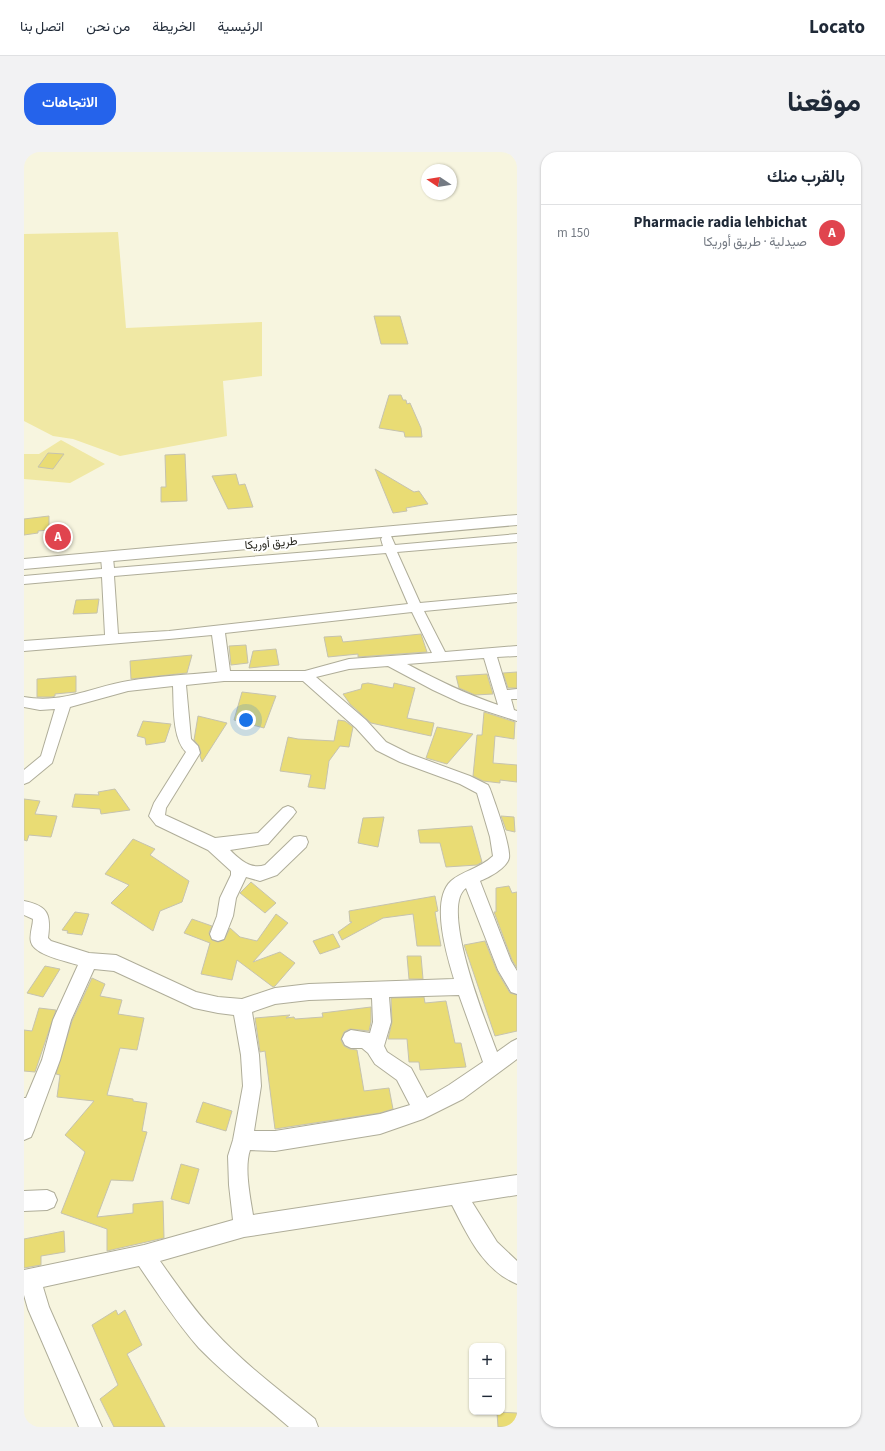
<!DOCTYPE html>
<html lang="ar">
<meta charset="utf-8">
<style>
:root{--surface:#fff;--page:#f2f2f3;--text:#1f2937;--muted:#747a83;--line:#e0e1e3;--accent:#2563eb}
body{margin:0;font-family:"Source Sans 3",Vazirmatn,sans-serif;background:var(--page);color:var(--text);direction:rtl}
.controls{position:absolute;right:12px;bottom:12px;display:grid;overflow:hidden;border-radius:8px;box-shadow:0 1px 3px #0004}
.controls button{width:36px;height:36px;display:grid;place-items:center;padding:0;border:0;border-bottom:1px solid var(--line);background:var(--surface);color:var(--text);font:20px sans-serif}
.compass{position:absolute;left:397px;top:12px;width:36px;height:36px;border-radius:50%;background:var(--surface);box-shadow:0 1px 3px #0004;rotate:282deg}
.you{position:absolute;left:222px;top:568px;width:14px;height:14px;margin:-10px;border:3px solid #fff;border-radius:50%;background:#1a73e8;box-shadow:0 0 0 6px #1a73e833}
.badge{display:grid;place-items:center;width:26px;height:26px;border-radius:50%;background:var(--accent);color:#fff;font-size:13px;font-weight:700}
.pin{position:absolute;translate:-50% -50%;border:2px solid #fff;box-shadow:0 1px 4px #0006}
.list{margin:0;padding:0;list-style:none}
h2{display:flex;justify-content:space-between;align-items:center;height:52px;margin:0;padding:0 16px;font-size:17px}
h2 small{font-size:13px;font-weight:400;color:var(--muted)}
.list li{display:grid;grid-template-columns:26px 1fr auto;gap:12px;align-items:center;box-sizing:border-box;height:56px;padding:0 16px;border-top:1px solid var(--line)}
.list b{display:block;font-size:15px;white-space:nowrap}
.list p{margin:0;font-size:13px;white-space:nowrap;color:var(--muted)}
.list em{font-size:13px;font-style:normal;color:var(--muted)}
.map{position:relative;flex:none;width:493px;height:1275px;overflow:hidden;direction:ltr;border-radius:16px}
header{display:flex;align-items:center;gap:24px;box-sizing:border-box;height:56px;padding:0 20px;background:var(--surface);border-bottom:1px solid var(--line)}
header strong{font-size:19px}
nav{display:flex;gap:22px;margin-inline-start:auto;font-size:14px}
.intro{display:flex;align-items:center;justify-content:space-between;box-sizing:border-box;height:96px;padding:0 24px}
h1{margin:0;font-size:28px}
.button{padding:10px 18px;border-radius:16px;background:var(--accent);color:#fff;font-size:14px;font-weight:700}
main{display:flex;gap:24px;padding:0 24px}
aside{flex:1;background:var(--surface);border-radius:16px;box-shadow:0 1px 3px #0004}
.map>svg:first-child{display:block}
.green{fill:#f0e8a4}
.building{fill:#e9dc74;stroke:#c6c3af}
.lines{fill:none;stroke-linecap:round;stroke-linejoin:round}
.minor-casing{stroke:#afad99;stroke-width:2}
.tertiary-casing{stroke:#afad99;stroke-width:2}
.minor{fill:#fff;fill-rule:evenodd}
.tertiary{fill:#fff;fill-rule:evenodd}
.labels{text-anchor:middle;stroke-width:4;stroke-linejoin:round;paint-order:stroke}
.far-street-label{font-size:12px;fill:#2b2a22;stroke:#fff}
</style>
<header>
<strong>Locato</strong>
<nav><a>الرئيسية</a><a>الخريطة</a><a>من نحن</a><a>اتصل بنا</a></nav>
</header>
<div class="intro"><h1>موقعنا</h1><a class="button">الاتجاهات</a></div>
<main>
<aside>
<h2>بالقرب منك<small></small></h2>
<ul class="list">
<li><span class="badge" style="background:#e0444e">A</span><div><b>Pharmacie radia lehbichat</b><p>صيدلية · طريق أوريكا</p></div><em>150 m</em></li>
</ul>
</aside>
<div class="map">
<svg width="493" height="1275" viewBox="0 0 493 1275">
<rect width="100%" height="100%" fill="#f7f5df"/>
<path class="green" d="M94,80L102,176L238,170V224L199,229L203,284L96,304L49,287L29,284L0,269V82Z
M37,288L81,312L46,331L0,327V302H15Z"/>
<path class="building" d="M350,164H376L384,192H357Z
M365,243H377L379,248H382L383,252L386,251L397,276L398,285H381L380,280L355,276Z
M24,301L40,302L29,317L14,315Z
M161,302L163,349L137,350V335H142L141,303Z
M351,317L390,340L395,339L404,352L382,356L383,359L369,361Z
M212,322L215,333L221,332L229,355L204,357L188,324Z
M25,364V378L14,379V381L0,383V367Z
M75,447L73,461L49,462L52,448Z
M397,482L403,500L334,505V502L304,505L300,485L317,484L319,490Z
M222,493L224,511L207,513L205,494Z
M252,497L255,513L225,516L229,499Z
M168,503L163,521L107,527L106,509Z
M493,520V536H484L479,521Z
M463,522L469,542L451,543L435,536L432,524Z
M52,524V540L31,542V544L28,545H13V527Z
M344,531L369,536L370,531L391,536L383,566L410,571L407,584L347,571L326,552L319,542L337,537L338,532Z
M218,540L252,544L240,576L210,568Z
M460,560L491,570L490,587L471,584L469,611L493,613V630L476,628V631L459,629L449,624L453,583H458Z
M174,564L203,571L178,610L176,604L177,601L175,594L170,588Z
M314,568L321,569L329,575L325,595L316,594L305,609L301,637L284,635L287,623L256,619L264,585L274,587L310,589Z
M119,569L147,572L141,590L122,593L121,586L113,584Z
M413,575L449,582L423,612L402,606Z
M91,637L106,658L77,662L76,657L48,655L51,642L75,643L74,640Z
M0,647L16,649L11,662L33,664L27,685L5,683L3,689L0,688Z
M477,664L490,665L491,680L482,678Z
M360,665L354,695L334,691L339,666Z
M448,674L458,710L453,713L422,715L416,691H396L394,678Z
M109,687L131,697L126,703L165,729L158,750L136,759L129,779L87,751L105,733L81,722Z
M227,730L252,751L241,761L216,741Z
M485,734L488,741L493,740V816L488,808L470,760H472V736Z
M411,744L414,759L411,760L417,794H393L389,762L359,766L318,788L314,780L328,770H326L325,759Z
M51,760L65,762L58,783L43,781L44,779L38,778Z
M252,762L264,771L229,810L256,800L271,811L251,834L249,835L213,808L208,828L177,822L186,791L160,781L168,767L188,774L185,781L188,788L194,790L200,788L206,776L216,785L233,789Z
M309,782L316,795L296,802L289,789Z
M461,789L473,819L486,841L493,843V879L471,884L440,793Z
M383,804H397L399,827H385Z
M21,814L36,817L19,845L3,841Z
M68,826L81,832L76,844L98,848L94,862L120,866L113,898L96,896L83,943L109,947V949L123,951L118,979L123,980L109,1029L87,1028L73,1065L109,1061V1052L139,1049L140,1086L83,1099V1077L37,1061L61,1000L41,983L70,949L33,945L36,923L32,922L48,869Z
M400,845L401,851L422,849L431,891H437L442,915L396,918L395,910H385L383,887H364L368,870L367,846Z
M347,855V870L345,879L326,877L320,880L317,888L320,894L326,897L333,898L340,939L365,936L369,957L356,961L251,977L241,899L236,900L231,866L266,863L262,866L270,865L271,867L299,865L298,861Z
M15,856L32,858L11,920L0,919V878L8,879Z
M179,950L208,959L202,979L172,970Z
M157,1012L175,1017L165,1052L147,1047Z
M40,1079L41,1100L17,1104V1113L0,1116V1087Z
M92,1158L94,1163L101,1158L118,1193L103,1202L141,1275H90L76,1247L94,1233L68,1173Z
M473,1260L493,1261V1275H474Z"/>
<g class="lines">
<g class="minor-casing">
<path id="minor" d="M493,382V390L373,400L396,451L493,442V450L400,459L421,500L493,494V504L473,505L483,538L493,537V547H487L490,558L493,559V569L437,551L409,538L364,514L325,517L292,525L342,568L362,590L386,602L446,624L464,633L466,637C471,651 487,694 485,706C483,716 464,726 456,729L487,809L493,819V842L487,840L474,818L442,736C415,755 463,873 473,900L487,890L493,887V907L439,947L399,967L356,982L251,999L226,998C220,1016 226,1044 229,1063L493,1023V1043L448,1050L473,1090L493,1109V1132C459,1118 444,1084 428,1053L220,1085L136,1109C153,1133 170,1158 190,1179C220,1212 257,1239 291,1267L294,1275H265C235,1249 203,1225 175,1196C153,1171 134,1142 115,1114L19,1135L25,1155L78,1275H55L4,1157L0,1143V1118L120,1093L209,1068L205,1033L204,1004L209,988L219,934L217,903L210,863L194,861L170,856L90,819L70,817L47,868L36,908L10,978L7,985L0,988V946H2L18,908L29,868L54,813C42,809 10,803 7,790C5,783 9,774 9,767L0,763V749C25,754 27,763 24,786L27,789L65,801L92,803L172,840L194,845L218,847L251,836L285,832L430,827C423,804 406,748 427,729C438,719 455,717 469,704L466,685L453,641L436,632L376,610L352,598L332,576L279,529H200L162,533L167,587L174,594L176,601L142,656L141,663L191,686L234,681L259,656L264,654L269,656L272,660L269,664L244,692L206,698C216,708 227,718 241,713L270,685L276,684L282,685L284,690L282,695L253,723L236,729L222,725L212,746L209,764L200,787L194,789L188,787L186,782L193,764L196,746L207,723V719L184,698L132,673L125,664L130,651L162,600C148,586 150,554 149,534L104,539L46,555L28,611L5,630L0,632V618L17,604L31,557L16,558L0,555V545C39,552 68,535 104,529C133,524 163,523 193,520L188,483L145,487L0,499V489L81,483L78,425L0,432V424L78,417L77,406L79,403H87L89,406L90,416L359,394L357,387L359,384H367L371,393ZM362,401L384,452L145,479L94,482L90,424ZM388,460L408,501L325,507L281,519H206L201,481ZM460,506L474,553C442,542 413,528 383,512ZM435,843L459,910L425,933L403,946L387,916L363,900L360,894L367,870L365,845ZM348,846L349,870L346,881L327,878L321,881L318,887L321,893L327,896H338L344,901L351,912L373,928L386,953L356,962L251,979H230L237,934L235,903L228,860L251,852L285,848Z
M23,1038L30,1041L33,1048L30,1055L23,1058L0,1059V1039Z"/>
</g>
<g class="tertiary-casing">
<path id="tertiary" d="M493,363V373L0,417V407Z"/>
</g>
<use href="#minor" class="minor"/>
<use href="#tertiary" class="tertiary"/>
</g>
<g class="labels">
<g class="far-street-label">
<text transform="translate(247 391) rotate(-5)" y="4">طريق أوريكا</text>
</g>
</g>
</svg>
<div class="controls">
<button>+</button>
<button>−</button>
</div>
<svg class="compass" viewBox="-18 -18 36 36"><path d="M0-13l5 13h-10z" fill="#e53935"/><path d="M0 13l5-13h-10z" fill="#747a83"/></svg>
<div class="you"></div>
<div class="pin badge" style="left:34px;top:385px;background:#e0444e">A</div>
</div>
</main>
